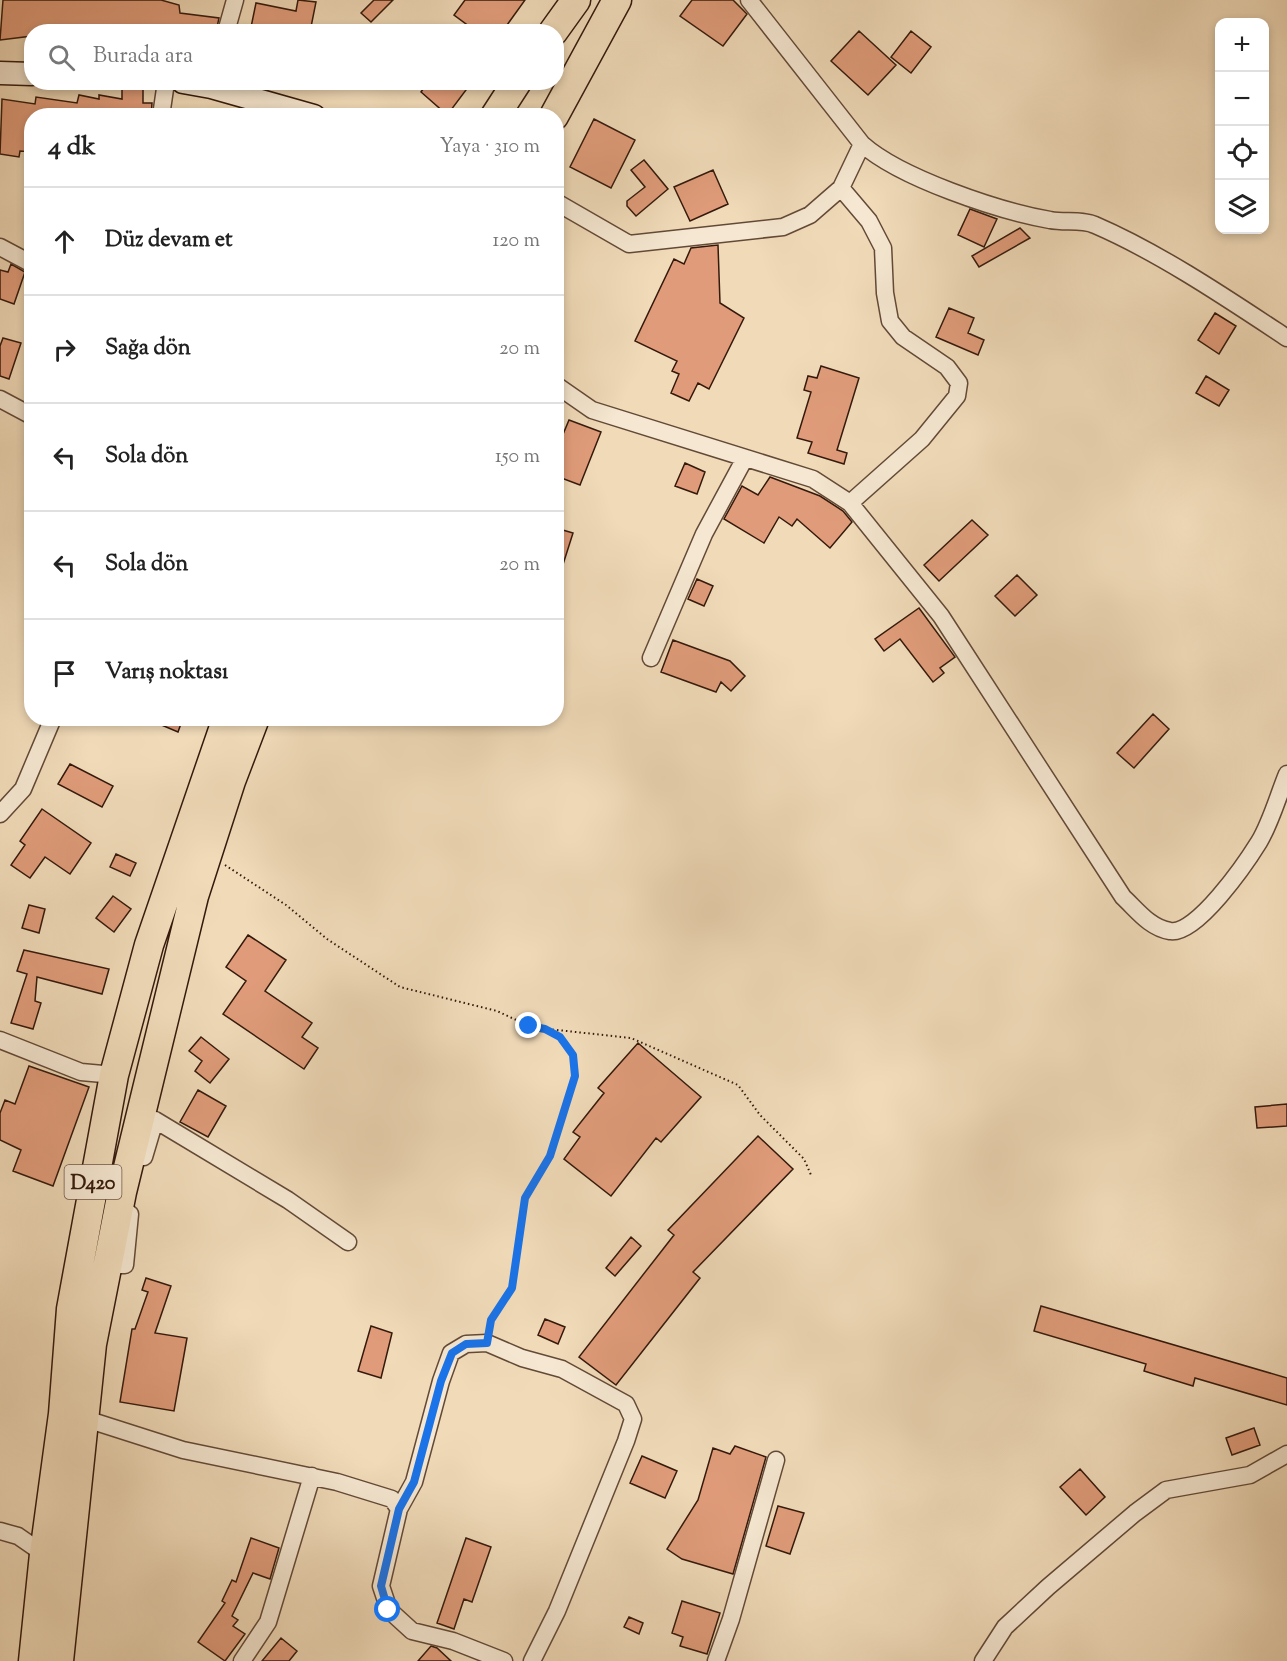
<!DOCTYPE html>
<html lang="tr">
<meta charset="utf-8">
<style>
:root{--surface:#fff;--page:#f6f6f6;--text:#222;--muted:#767676;--line:#e0e0e0}
body{margin:0;font-family:"Sorts Mill Goudy",serif;background:var(--page);color:var(--text)}
.controls{position:absolute;right:18px;top:18px;display:grid;overflow:hidden;border-radius:12px;box-shadow:0 3px 9px #0003}
.controls button{width:54px;height:54px;display:grid;place-items:center;padding:0;border:0;border-bottom:2px solid var(--line);background:var(--surface);color:var(--text);font:30px sans-serif}
.stop{position:absolute;width:18px;height:18px;margin:-14px;border:4px solid #1a73e8;border-radius:50%;background:#fff}
.stop.end{background:#1a73e8;border-color:#fff;box-shadow:0 2px 6px #0008}
.list{margin:0;padding:0;list-style:none}
h2{display:flex;justify-content:space-between;align-items:center;height:78px;margin:0;padding:0 24px;font-size:26px}
h2 small{font-size:20px;font-weight:400;color:var(--muted)}
.list li{display:grid;grid-template-columns:39px 1fr auto;gap:18px;align-items:center;box-sizing:border-box;height:108px;padding:0 24px;border-top:2px solid var(--line)}
.list b{display:block;font-size:22px;white-space:nowrap}
.list em{font-size:20px;font-style:normal;color:var(--muted)}
.icon{flex:none;width:33px;height:33px;fill:none;stroke:currentColor;stroke-width:2;stroke-linecap:round;stroke-linejoin:round}
.map{position:relative;flex:none;width:1287px;height:1661px;overflow:hidden}
.search{position:absolute;background:var(--surface);box-shadow:0 3px 9px #0003;left:24px;top:24px;width:540px;height:66px;display:flex;align-items:center;gap:15px;box-sizing:border-box;padding:0 21px;border-radius:24px;color:var(--muted);font-size:22px}
.panel{position:absolute;background:var(--surface);box-shadow:0 3px 9px #0003;left:24px;top:108px;width:540px;height:618px;border-radius:24px}
.map>svg:first-child{display:block}
.building{fill:#e09c7a;stroke:#34190c;stroke-width:1.5}
.lines{fill:none;stroke-linecap:round;stroke-linejoin:round}
.street-casing{stroke:#634937;stroke-width:19}
.secondary-casing{stroke:#34190c;stroke-width:25}
.highway-casing{stroke:#34190c;stroke-width:31}
.path{stroke:#34190c;stroke-width:2;stroke-dasharray:1.5 3;stroke-linecap:butt}
.street{stroke:#f5e7d1;stroke-width:16}
.secondary{stroke:#f5e7d1;stroke-width:22}
.highway{stroke:#f0dab8;stroke-width:28}
.route{stroke:#1a73e8;stroke-width:8}
.labels{text-anchor:middle;stroke-width:4.5;stroke-linejoin:round;paint-order:stroke}
.shield{fill:#f5e7d1;stroke:#6e5747;stroke-width:1.5}
.shield-label{font-size:20px;font-weight:bold;fill:#34190c}
</style>
<div class="map">
<svg width="1287" height="1661" viewBox="0 0 1287 1661">
<rect width="100%" height="100%" fill="#f0dab8"/>
<filter id="stains"><feTurbulence type="fractalNoise" baseFrequency=".00333" numOctaves="4"/><feColorMatrix values="0 0 0 0 .2 0 0 0 0 .09 0 0 0 0 .02 0 0 0 .5 -.17"/></filter>
<radialGradient id="worn" r=".72"><stop offset=".6" stop-color="#630" stop-opacity="0"/><stop offset="1" stop-color="#630" stop-opacity=".3"/></radialGradient>
<path class="building" d="M3,0H161L179,5L180,13L219,18L216,32H32V36L0,40Z
M298,0L316,2L310,32H250L256,3L296,11Z
M374,0H393L371,22L361,13Z
M465,0H525L502,32H477L454,15Z
M692,0H733L747,14L723,46L680,16Z
M859,31L896,65L868,95L831,61Z
M911,31L931,47L911,73L891,57Z
M428,82H472L451,110L445,113L421,92Z
M122,88H143V103H152L151,116H32V152L20,151L19,157L0,154L2,99L35,104L36,97L77,103L79,95L99,99V95L122,99Z
M594,119L635,140L611,188L570,167Z
M644,160L668,189L636,216L627,206V201L645,187L631,170Z
M713,170L728,204L690,221L674,187Z
M970,209L997,219L984,247L958,235Z
M1020,228L1030,238L979,267L972,256Z
M718,245L720,303L744,318L709,389L698,383L689,401L671,393L679,374L672,371L677,361L635,341L674,259L684,264L691,248Z
M11,264L25,272L14,304L0,299V270L8,272Z
M949,308L974,318L968,333L984,340L978,355L936,337Z
M1215,313L1236,326L1219,354L1198,340Z
M3,338L21,343L9,379L0,376V346Z
M821,366L859,378L837,450L847,453L844,464L808,453L812,442L797,438L811,392L804,390L808,376L817,378Z
M1206,376L1229,390L1219,406L1196,393Z
M569,420L601,432L580,485L556,476V451Z
M685,463L705,472L697,494L675,486Z
M770,477L820,496L843,511L852,522L830,548L797,519L792,526L779,517L764,543L724,519L742,486L758,495Z
M972,520L988,535L939,581L924,565Z
M556,528L573,533L559,577H556Z
M1017,575L1037,595L1015,616L995,596Z
M697,579L713,586L704,606L688,599Z
M919,608L955,657L940,668L944,673L933,682L900,639L884,651L875,639Z
M673,640L730,661L745,676L731,691L721,682L716,692L661,672Z
M1153,714L1169,729L1134,768L1117,753Z
M145,718H183L178,732Z
M70,764L113,786L102,807L58,784Z
M42,809L91,843L70,874L45,857L30,878L11,865L25,845L20,841Z
M116,854L136,863L130,876L110,867Z
M113,896L131,909L114,932L96,918Z
M29,905L45,909L39,933L22,928Z
M248,935L286,960L265,991L312,1023L302,1037L318,1048L304,1069L223,1014L246,981L226,967Z
M24,950L109,969L102,994L37,977L35,1001L41,1003L33,1029L11,1023L27,974L17,971Z
M201,1037L229,1059L210,1083L195,1071L202,1061L189,1051Z
M638,1043L701,1097L661,1142L656,1138L611,1196L564,1159L580,1137L573,1132L604,1093L598,1088Z
M29,1066L89,1087L53,1186L13,1171L21,1150L0,1140V1113L5,1100L15,1104Z
M198,1090L226,1106L208,1137L180,1122Z
M1287,1104V1126L1257,1128L1255,1107Z
M758,1136L793,1169L693,1272L700,1278L616,1385L579,1357L674,1235L668,1230Z
M631,1237L641,1246L615,1276L606,1268Z
M146,1278L171,1286L155,1333L187,1338L174,1411L120,1402L132,1329H135L148,1292L142,1290Z
M1041,1306L1287,1378V1405L1195,1378L1193,1386L1144,1371L1146,1364L1034,1331Z
M545,1319L565,1327L558,1344L538,1335Z
M371,1326L392,1333L381,1378L358,1371Z
M1254,1428L1260,1445L1232,1455L1226,1438Z
M735,1446L766,1457L733,1574L682,1559L667,1549L698,1500L713,1448L730,1454Z
M642,1456L677,1471L665,1498L630,1483Z
M1080,1469L1105,1497L1086,1515L1060,1487Z
M778,1506L804,1513L790,1554L766,1546Z
M251,1538L279,1548L270,1579L253,1573L232,1616L238,1620L233,1626L245,1634L225,1661L198,1642L225,1603L222,1601L232,1580L236,1582Z
M466,1538L491,1547L472,1602L464,1599L454,1629L437,1623Z
M682,1601L720,1613L707,1654L680,1646L683,1637L672,1633Z
M629,1617L643,1623L639,1634L624,1627Z
M281,1638L297,1651L289,1661H262Z
M431,1646L437,1648L451,1661H418Z"/>
<g class="lines">
<g class="street-casing">
<path id="street" d="M749,0L862,144C900,178 999,211 1050,220C1064,223 1082,219 1095,225C1160,253 1228,299 1287,338
M226,32L235,0
M161,116L166,82
M841,188L869,221L883,248L885,293L890,321L903,337L947,367L959,383L957,396L922,439L850,503
M556,202L629,244L783,227L810,215L841,188L862,144
M0,247L32,264
M556,385L592,410L813,479L850,503L941,616L1123,897C1137,910 1150,928 1170,931C1196,936 1246,863 1259,842C1271,822 1278,796 1287,774
M0,399L32,416
M651,658L704,534L745,458
M0,814L23,789L53,718
M0,1040L81,1072L114,1075
M144,1157L155,1120L288,1200L348,1242
M108,1265H125L130,1214
M86,1419L183,1450L337,1482L392,1499L399,1509L381,1586L389,1610L412,1631L453,1641L504,1661
M399,1509L414,1482L441,1381L451,1353L466,1344L487,1343L522,1358L562,1369L626,1404L633,1419L626,1441L557,1611L532,1661
M0,1531L18,1536L44,1554
M242,1661L268,1622L312,1476
M716,1661L731,1619L776,1460
M983,1661L1005,1627L1048,1587L1135,1513L1166,1490L1250,1475L1287,1454"/>
</g>
<g class="secondary-casing">
<path id="secondary" d="M0,73L32,74
M183,82L211,87L314,116"/>
</g>
<g class="highway-casing">
<path id="highway" d="M553,32L576,0
M495,116L517,82
M554,116L617,0
M33,1661L44,1554L63,1414L71,1309L114,1075L149,945L227,718
M59,1661L92,1344L122,1192L194,896L231,781L255,718"/>
</g>
<path class="path" d="M225,865L286,905L327,939L400,987L497,1011L529,1026L545,1029L560,1037L573,1055L575,1076L550,1156L525,1198L512,1288L491,1320L490,1329
M548,1029L631,1038L738,1085L760,1115L804,1159L811,1175"/>
<use href="#street" class="street"/>
<use href="#secondary" class="secondary"/>
<use href="#highway" class="highway"/>
</g>
<g class="lines">
<path class="route" d="M388,1610L381,1586L399,1509L414,1482L441,1381L452,1353L466,1344L487,1343L491,1320L512,1288L525,1198L550,1156L575,1076L573,1055L560,1037L545,1029L529,1026"/>
</g>
<g class="labels">
<rect class="shield" x="64.5" y="1165" width="57" height="34" rx="4.5"/>
<g class="shield-label">
<text x="93" y="1189">D420</text>
</g>
</g>
<rect width="100%" height="100%" filter="url(#stains)"/>
<rect width="100%" height="100%" fill="url(#worn)"/>
</svg>
<div class="controls">
<button>+</button>
<button>−</button>
<button><svg class="icon" aria-label="locate" viewBox="0 0 24 24"><circle cx="12" cy="12" r="6"/><path d="M12 2v4M12 18v4M2 12h4M18 12h4"/></svg></button>
<button><svg class="icon" aria-label="layers" viewBox="0 0 24 24"><path d="M12 4l9 5-9 5-9-5zM3 14l9 5 9-5"/></svg></button>
</div>
<div class="stop" style="left:388px;top:1610px"></div>
<div class="stop end" style="left:529px;top:1026px"></div>
<div class="search"><svg class="icon" aria-label="search" viewBox="0 0 24 24"><circle cx="10" cy="10" r="6"/><path d="M15 15l6 6"/></svg>Burada ara</div>
<section class="panel">
<h2>4 dk<small>Yaya · 310 m</small></h2>
<ul class="list">
<li><svg class="icon" aria-label="ahead" viewBox="0 0 24 24"><path d="M12 20V5M6 11l6-6 6 6"/></svg><div><b>Düz devam et</b></div><em>120 m</em></li>
<li><svg class="icon" aria-label="right" viewBox="0 0 24 24"><path d="M7 20v-9h11M14 6l5 5-5 5"/></svg><div><b>Sağa dön</b></div><em>20 m</em></li>
<li><svg class="icon" aria-label="left" viewBox="0 0 24 24"><path d="M17 20v-9H6M10 6l-5 5 5 5"/></svg><div><b>Sola dön</b></div><em>150 m</em></li>
<li><svg class="icon" aria-label="left" viewBox="0 0 24 24"><path d="M17 20v-9H6M10 6l-5 5 5 5"/></svg><div><b>Sola dön</b></div><em>20 m</em></li>
<li><svg class="icon" aria-label="arrive" viewBox="0 0 24 24"><path d="M6 21V4h12l-3 4 3 4H6"/></svg><div><b>Varış noktası</b></div></li>
</ul>
</section>
</div>
